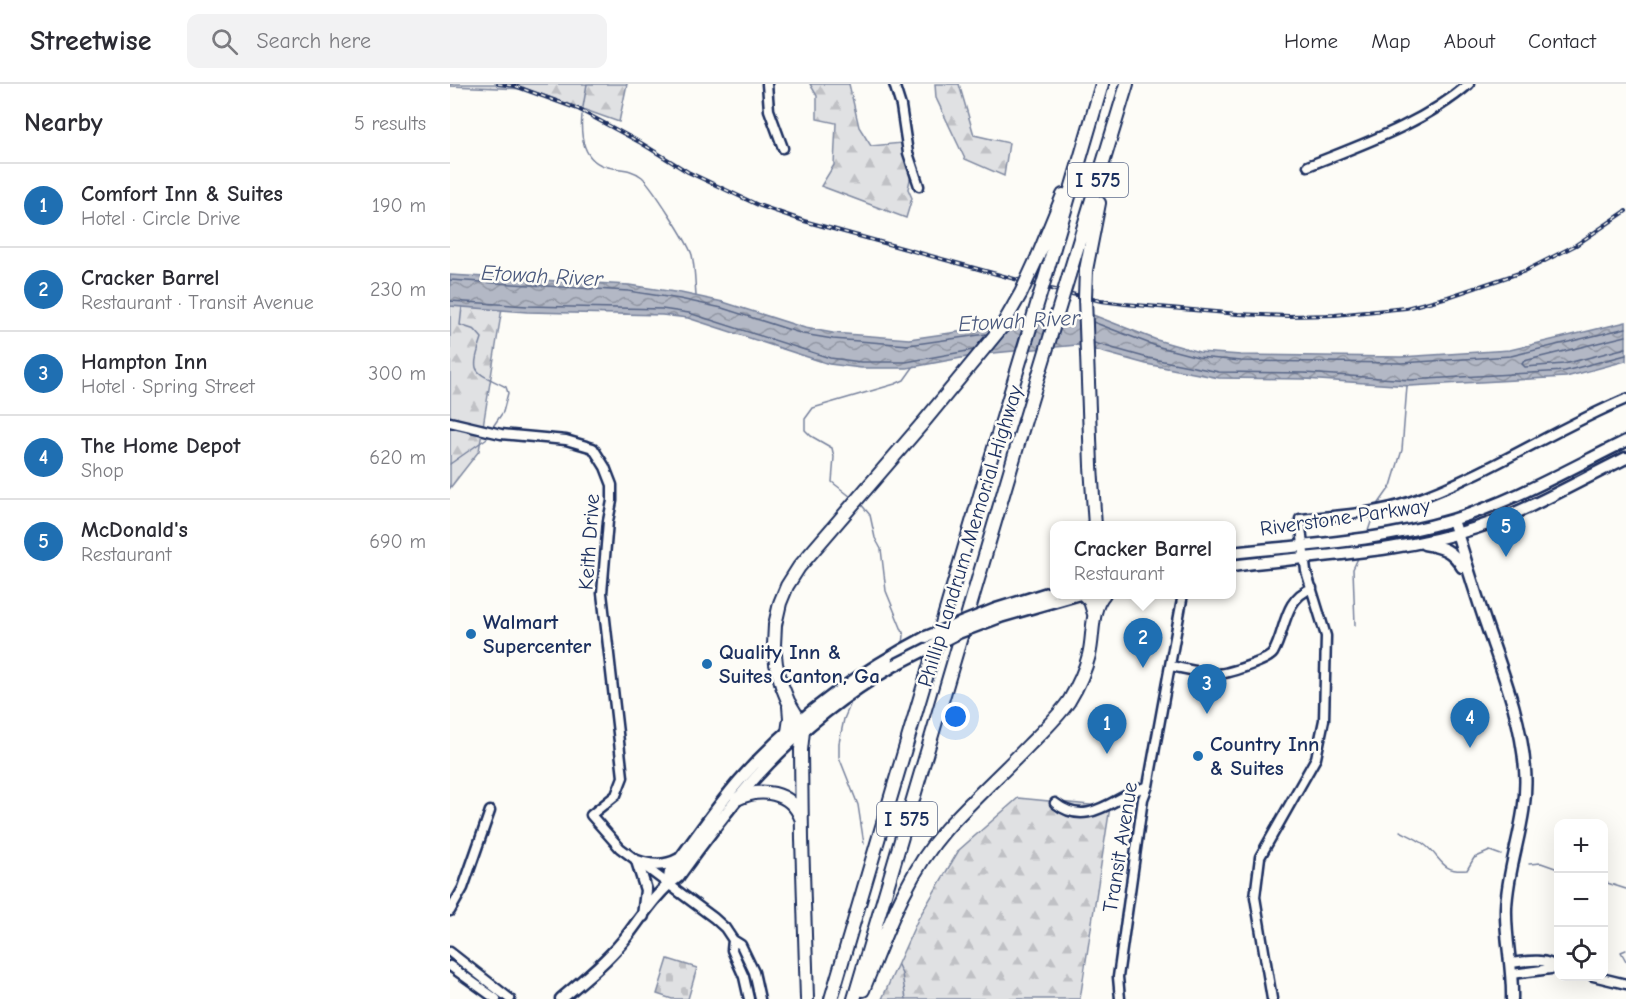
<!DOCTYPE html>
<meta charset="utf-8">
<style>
:root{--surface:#fff;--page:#f2f2f3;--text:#2b2b33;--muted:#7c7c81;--line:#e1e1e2;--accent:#1f6fb2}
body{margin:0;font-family:"Comic Neue",sans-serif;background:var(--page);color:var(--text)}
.controls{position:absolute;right:18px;bottom:18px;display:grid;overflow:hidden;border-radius:12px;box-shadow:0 6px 24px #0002}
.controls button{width:54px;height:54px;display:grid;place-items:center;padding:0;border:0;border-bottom:2px solid var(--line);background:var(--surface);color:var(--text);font:30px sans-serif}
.you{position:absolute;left:506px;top:633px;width:21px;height:21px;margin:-15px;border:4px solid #fff;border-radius:50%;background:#1a73e8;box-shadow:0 0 0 9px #1a73e833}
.badge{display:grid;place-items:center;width:39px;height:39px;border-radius:50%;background:var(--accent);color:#fff;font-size:20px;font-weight:700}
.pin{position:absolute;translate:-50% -50px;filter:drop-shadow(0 2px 3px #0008)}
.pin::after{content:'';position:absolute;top:32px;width:21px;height:18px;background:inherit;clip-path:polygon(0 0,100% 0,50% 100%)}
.popup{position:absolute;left:600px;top:437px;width:186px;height:78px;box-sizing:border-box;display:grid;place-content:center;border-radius:12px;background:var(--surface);filter:drop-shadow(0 2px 4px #0005);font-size:20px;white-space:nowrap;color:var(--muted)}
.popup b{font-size:22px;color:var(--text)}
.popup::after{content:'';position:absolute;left:50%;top:100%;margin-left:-12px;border:12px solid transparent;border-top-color:var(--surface)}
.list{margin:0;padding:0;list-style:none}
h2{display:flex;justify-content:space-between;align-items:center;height:78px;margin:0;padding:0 24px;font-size:26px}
h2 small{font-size:20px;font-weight:400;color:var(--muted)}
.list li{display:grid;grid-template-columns:39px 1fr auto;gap:18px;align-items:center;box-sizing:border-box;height:84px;padding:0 24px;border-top:2px solid var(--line)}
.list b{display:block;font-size:22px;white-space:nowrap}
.list p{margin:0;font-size:20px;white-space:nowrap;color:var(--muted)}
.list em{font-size:20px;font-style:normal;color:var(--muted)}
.icon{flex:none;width:33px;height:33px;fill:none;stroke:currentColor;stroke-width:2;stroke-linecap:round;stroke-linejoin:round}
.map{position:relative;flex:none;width:1176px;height:915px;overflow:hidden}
header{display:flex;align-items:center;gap:36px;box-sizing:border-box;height:84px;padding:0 30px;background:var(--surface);border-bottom:2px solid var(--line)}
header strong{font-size:28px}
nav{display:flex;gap:33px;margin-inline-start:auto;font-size:21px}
.search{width:420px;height:54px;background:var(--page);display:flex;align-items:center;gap:15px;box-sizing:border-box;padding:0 21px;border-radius:12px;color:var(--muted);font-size:22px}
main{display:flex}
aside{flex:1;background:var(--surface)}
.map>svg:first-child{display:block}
.forest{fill:url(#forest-firs);stroke:#7e88a0;stroke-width:1.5}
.cemetery{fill:url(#cemetery-stones);stroke:#7e88a0;stroke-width:1.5}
.water{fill:url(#water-waves);stroke:#76819c;stroke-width:1.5}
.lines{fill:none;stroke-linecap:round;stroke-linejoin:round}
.shore{stroke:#586687;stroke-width:1.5}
.stream{stroke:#76819c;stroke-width:1.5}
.minor-casing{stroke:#1b2f5e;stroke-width:13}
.major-casing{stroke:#1b2f5e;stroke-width:15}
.highway-casing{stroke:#1b2f5e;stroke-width:16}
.minor{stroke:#fdfcf7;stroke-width:8}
.major{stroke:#fdfcf7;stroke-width:10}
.highway{stroke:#fdfcf7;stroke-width:12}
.rail-casing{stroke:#1b2f5e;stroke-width:4}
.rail{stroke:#fdfcf7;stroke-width:1.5;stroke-dasharray:4.5;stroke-linecap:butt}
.major-bridge-casing{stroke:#1b2f5e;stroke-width:15;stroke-linecap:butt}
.highway-bridge-casing{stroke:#1b2f5e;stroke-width:16;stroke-linecap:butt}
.major-bridge{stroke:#fdfcf7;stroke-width:10}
.highway-bridge{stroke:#fdfcf7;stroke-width:12}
.poi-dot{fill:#1f6fb2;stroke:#fdfcf7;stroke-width:2}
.labels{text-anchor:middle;stroke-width:5;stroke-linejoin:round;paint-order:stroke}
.shield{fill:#fdfcf7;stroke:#5f6c8c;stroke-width:1.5}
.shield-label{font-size:20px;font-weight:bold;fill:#1b2f5e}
.street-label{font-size:21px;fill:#1b2f5e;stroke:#fdfcf7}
.poi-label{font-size:21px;font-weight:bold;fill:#1b2f5e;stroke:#fdfcf7;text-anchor:start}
.water-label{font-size:22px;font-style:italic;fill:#49587d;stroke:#fdfcf7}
</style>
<header>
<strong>Streetwise</strong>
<div class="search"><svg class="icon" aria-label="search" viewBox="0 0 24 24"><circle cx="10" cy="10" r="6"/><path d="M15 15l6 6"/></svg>Search here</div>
<nav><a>Home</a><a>Map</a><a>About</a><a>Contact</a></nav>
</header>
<main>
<aside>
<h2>Nearby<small>5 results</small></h2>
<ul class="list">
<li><span class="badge">1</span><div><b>Comfort Inn &amp; Suites</b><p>Hotel · Circle Drive</p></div><em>190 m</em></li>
<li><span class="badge">2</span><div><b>Cracker Barrel</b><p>Restaurant · Transit Avenue</p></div><em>230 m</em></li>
<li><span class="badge">3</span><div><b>Hampton Inn</b><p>Hotel · Spring Street</p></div><em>300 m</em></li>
<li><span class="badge">4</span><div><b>The Home Depot</b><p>Shop</p></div><em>620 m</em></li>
<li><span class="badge">5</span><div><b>McDonald's</b><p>Restaurant</p></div><em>690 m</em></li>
</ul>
</aside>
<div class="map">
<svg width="1176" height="915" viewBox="0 0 1176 915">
<defs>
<pattern id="forest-firs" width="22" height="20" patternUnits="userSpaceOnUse" patternTransform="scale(1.5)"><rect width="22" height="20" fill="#e0e1e3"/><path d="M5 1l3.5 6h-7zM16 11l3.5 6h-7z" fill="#c0c1c5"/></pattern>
<pattern id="cemetery-stones" width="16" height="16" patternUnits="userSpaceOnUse" patternTransform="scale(1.5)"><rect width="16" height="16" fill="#e0e1e3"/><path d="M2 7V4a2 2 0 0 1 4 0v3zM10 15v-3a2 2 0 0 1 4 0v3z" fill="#c0c1c5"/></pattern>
<pattern id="water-waves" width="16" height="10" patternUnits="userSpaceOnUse" patternTransform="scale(1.5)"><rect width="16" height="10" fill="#b3b8c5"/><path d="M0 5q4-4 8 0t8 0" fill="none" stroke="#9196a3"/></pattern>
</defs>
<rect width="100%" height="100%" fill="#fdfcf7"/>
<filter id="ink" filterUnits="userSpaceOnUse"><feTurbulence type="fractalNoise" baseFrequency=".0167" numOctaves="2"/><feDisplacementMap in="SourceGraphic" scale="12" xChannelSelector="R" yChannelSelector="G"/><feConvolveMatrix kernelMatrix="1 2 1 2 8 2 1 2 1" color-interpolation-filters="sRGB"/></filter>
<g filter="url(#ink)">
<path class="forest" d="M0,0H177L169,38L76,5L0,2Z
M360,0H399L409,43L421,62L452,59L461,91L458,105L462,114L456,134L371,102L384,81L386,39L367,35V12Z
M485,0H509L524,51L559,59L554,92L515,75L486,14Z
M0,213L53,218L29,367L0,404Z
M568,714L660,723L630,915H432L468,835L509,766Z"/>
<path class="cemetery" d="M218,875L247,884L238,915H222L207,910Z"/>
<path class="water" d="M0,191L179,201L231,209L273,218L355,244L383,249L459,255L638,229L707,256L749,268L791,271L951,273L1060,266L1176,238V277L1116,293L960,302L854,295L769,294L696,280L627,261L533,270L457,284H411L379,280L238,234L212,231L77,228L0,222Z"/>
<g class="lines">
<path class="shore" d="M0,196L178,207L230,215L272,224L353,250L383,255L459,261L536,250
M0,217L77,222L212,225L239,229L380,274L411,278H456L523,266
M643,238L706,262L748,273L791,277L951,279L1061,272L1176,244
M1176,252L1074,277L1072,280L1075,283L1114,280L1176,264
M644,259L698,274L769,288L854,289L960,296L1115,287L1176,271"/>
<path class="stream" d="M133,23L137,0
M132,31C130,52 133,78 158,83C170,86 181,84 192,93C202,102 238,158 242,171C245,184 245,199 246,212
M12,223L10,241L25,246L32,254C20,291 23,286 56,303L58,309L53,328L42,344
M0,380L40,352
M401,413L382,398L384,373L382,364L361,352L355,346V335L363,324L445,300L454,296L464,282
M410,419L420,431L425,454L431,465L436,507L454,551L453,560
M927,422L941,402L952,366L957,302
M917,450L924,429
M905,541L903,485L909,472
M427,599L445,589L446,585
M403,614L394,635L389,659V673L408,721L414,760
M950,747C958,751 968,755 975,761C992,774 991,789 1017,786L1024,774L1040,767L1051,771
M1079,780L1091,779L1108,785
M1154,798L1176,805
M1176,866L1171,868L1176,877
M448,881L452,890L456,915"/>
<g class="minor-casing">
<path id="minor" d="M317,0L319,26L333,64
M444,0L451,22L458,69L469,102
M858,82C913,60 974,39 1019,0
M0,338L51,350L116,356L143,364L155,383L162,401V417L158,437L152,509L173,693L166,711L141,731L170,764L264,834L275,844L283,856L291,861L304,888L310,915
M721,582C736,585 752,589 767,590C776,590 818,577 823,569C836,547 833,515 862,504
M605,719C639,746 665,711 698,702
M0,827L13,804L40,727
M283,856L282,866L294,893L299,915
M0,868L60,915
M1061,879C1076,877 1096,873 1108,884
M0,882L46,915
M1062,890L1108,884
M1143,892L1176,900
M670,915L668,893L693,715L698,702L733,510
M822,915L805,813L810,773L866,674L874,636L876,552L856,487L850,435C886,431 925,430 959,418C1035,392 1102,346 1176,315"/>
</g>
<g class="major-casing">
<path id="major" d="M1003,436C1014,471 1024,505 1036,540C1052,587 1071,634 1075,685C1079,735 1058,776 1056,824C1055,855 1063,884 1062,915
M974,460C992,463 1003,466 1012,483
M782,469C855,461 931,457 1002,436C1062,418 1119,385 1176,357
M782,482C864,471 947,470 1026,444C1078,427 1127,398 1176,374
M546,525L604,507
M550,533L630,510
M187,777L196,806L193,832
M187,777C201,782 215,783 229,775
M218,801L220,788C243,758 264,726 289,697C341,637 406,590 476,553
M111,915C132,897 155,879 173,857C190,836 205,809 228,793C253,759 278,724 307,692C347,648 394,611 445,581"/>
</g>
<g class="highway-casing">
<path id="highway" d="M588,172L613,111
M598,184L652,0
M636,186L649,119
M619,191L677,0
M641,382L645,442
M633,510L640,517L644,530
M338,648L340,634L339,622
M287,715C310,703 341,707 351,734
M413,906C436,849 455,792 496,745C522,716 552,689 579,661C593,647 608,633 619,617C628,602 635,587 639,571C644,552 640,526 654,510
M357,915L352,755L351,666L353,647L350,637L338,617L332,602L326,580L324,561L325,541L330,519L337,502L349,483L472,340
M381,915L549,347
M404,915L570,353"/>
</g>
<use href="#minor" class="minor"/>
<use href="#major" class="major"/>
<use href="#highway" class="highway"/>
<g class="rail-casing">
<path id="rail" d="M48,0L65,2L128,25L191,59L238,88L308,121L354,137L601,205L651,217L675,220L788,230L838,232L885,231L956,224L998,213L1075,187L1126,161L1176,127"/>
</g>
<use href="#rail" class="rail"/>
<g class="major-bridge-casing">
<path id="major-bridge" d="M476,553L546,525
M445,581L508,549L550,533"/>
</g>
<g class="highway-bridge-casing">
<path id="highway-bridge" d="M636,186L635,214L641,382
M472,340L551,244L571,209L588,172
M549,347L598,184
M570,353L619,191"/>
</g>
<use href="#major-bridge" class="major-bridge"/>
<use href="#highway-bridge" class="highway-bridge"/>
</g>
</g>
<g class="poi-dot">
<circle cx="21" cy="550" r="6"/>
<circle cx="257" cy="580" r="6"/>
<circle cx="748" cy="672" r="6"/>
</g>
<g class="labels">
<g class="shield">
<rect x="618" y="79" width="60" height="34" rx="4.5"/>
<rect x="427" y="718" width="60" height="34" rx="4.5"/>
</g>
<g class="shield-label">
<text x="648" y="103">I 575</text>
<text x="457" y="742">I 575</text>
</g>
<g class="street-label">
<text transform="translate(895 433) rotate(-8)" y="7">Riverstone Parkway</text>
<text transform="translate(520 452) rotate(-73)" y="7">Phillip Landrum Memorial Highway</text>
<text transform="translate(139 458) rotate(-86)" y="7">Keith Drive</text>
<text transform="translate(670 763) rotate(-81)" y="7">Transit Avenue</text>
</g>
<g class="poi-label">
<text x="33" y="545">Walmart<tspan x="33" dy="24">Supercenter</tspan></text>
<text x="269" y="575">Quality Inn &amp;<tspan x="269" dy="24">Suites Canton, Ga</tspan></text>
<text x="760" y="667">Country Inn<tspan x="760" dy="24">&amp; Suites</tspan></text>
</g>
<g class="water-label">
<text transform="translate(92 191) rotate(3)" y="8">Etowah River</text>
<text transform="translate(569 236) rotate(-3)" y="8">Etowah River</text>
</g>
</g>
</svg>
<div class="controls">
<button>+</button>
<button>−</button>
<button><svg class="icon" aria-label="locate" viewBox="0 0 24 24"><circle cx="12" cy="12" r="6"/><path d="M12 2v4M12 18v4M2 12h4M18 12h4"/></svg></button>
</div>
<div class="you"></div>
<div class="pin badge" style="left:657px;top:670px">1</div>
<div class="pin badge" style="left:693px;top:584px">2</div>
<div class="popup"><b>Cracker Barrel</b>Restaurant</div>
<div class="pin badge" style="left:757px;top:630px">3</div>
<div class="pin badge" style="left:1020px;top:664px">4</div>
<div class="pin badge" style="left:1056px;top:473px">5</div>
</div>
</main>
